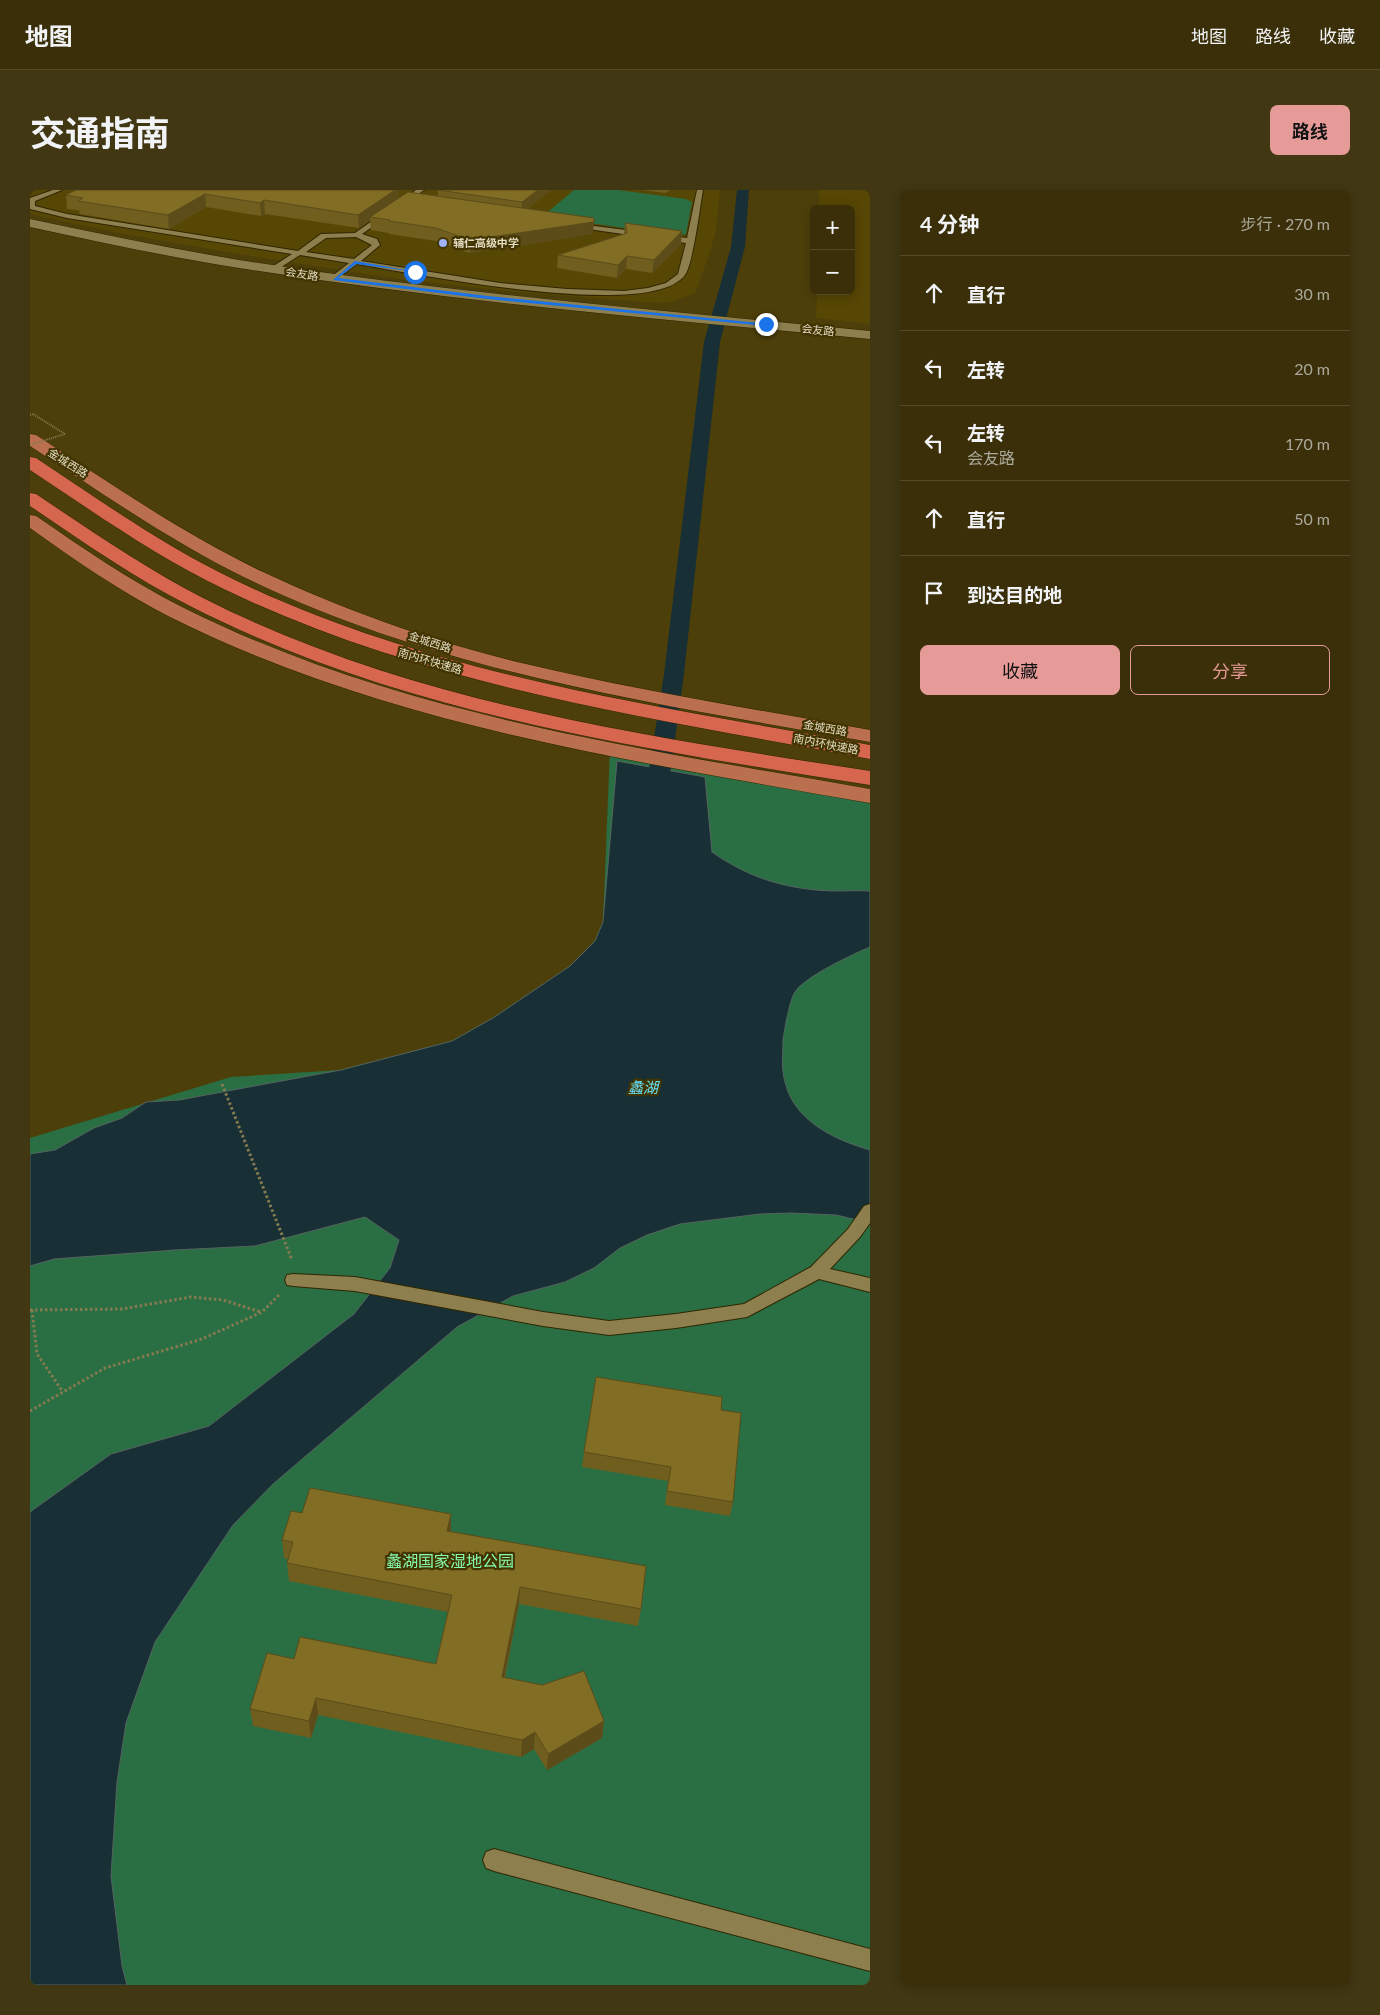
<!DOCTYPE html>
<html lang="zh">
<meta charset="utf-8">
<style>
:root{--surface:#3a2f08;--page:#413712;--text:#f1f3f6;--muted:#aba99c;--line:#544a29;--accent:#e69b98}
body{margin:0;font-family:Lato,"Noto Sans SC",sans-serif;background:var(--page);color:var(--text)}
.controls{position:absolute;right:15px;top:15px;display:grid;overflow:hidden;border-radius:8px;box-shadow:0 2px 12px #0003}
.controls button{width:45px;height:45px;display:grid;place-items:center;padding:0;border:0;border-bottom:1px solid var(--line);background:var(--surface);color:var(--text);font:25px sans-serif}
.stop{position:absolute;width:15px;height:15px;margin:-11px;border:4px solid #1a73e8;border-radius:50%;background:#fff}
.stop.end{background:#1a73e8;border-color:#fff;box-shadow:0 1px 5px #0008}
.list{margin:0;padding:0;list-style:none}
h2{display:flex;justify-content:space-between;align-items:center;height:65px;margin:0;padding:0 20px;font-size:21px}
h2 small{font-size:16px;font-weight:400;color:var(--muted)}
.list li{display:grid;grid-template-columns:32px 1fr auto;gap:15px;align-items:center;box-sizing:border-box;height:75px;padding:0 20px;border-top:1px solid var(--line)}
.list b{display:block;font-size:19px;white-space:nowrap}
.list p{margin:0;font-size:16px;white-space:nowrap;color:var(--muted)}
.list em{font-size:16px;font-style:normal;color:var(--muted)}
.actions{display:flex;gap:10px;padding:15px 20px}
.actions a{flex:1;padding:11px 0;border:1px solid var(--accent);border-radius:8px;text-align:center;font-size:18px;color:var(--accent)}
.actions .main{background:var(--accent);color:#111}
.icon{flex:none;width:28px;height:28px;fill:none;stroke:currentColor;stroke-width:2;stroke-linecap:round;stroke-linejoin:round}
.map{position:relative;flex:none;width:840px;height:1795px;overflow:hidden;border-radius:8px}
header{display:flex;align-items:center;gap:30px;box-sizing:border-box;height:70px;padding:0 25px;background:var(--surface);border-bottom:1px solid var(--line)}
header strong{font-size:24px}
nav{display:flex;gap:28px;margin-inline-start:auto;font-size:18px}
.intro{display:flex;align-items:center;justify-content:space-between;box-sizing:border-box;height:120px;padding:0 30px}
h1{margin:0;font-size:35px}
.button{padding:12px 22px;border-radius:8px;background:var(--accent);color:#111;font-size:18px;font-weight:700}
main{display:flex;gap:30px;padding:0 30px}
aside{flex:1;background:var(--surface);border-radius:8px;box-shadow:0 2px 12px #0003}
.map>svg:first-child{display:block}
.built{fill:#574705}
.green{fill:#296f43}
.water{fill:#183035;stroke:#55645f}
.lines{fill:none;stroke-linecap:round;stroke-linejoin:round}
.canal{fill:#183035;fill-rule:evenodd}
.lane-casing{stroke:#302600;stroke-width:2}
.secondary-casing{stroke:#302600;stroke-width:1}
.primary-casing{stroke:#302600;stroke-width:1}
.highway-casing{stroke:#302600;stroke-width:1}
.path-far1{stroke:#867a50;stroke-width:2;stroke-dasharray:1 1;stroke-linecap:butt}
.path{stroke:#867a50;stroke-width:3;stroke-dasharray:2.5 2.5;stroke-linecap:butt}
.lane{fill:#8e7f4f;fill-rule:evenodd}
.secondary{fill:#8e7f4f;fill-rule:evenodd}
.primary{fill:#ba704f;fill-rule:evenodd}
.highway{fill:#d7664f;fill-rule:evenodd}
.path-bridge{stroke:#867a50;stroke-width:2;stroke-dasharray:1 1;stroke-linecap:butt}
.wall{fill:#705e1f}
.shaded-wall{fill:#5b4c19}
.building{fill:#826d24;stroke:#5b4c19}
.route{fill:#1a73e8}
.poi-dot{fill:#a1b3fd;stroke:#423400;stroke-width:2}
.labels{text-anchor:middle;stroke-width:4.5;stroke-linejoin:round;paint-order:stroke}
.far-poi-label{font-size:11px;font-weight:bold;fill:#e3dcc2;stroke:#423400;text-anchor:start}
.far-street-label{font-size:11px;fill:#e3dcc2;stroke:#423400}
.water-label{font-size:15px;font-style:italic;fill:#67e0f8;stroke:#423400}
.near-park-label{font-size:16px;fill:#87fbae;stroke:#423400}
</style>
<header>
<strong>地图</strong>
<nav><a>地图</a><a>路线</a><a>收藏</a></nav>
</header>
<div class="intro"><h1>交通指南</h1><a class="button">路线</a></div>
<main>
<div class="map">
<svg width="840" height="1795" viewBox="0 0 840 1795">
<rect width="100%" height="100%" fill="#4d3f0a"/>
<path class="built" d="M0,0H690L686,40L680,62L665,103L642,112L627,113L497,103L368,89L214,65L89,43L0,24Z
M789,0H840V134L786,128L787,101H821V19H789Z"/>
<path class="green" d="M544,0H588L656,9L662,12L656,44L648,46L513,26Z
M580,559L840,605V1795H0V948L201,887L311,880L422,851L463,828L540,776L565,751L573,732Z"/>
<path class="water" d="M587,571L675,587L682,662C715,685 746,696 786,700C804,702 822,700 840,701V757C823,764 774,787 765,802C760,809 754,841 753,850C753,864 751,878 755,892C764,931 805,950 840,960V1033L806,1025L761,1023L730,1024L650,1034L617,1045L590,1058L564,1078L535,1092L483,1106L427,1137L243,1294L203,1335L125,1452L96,1533L87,1592L81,1686L92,1776L97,1795H0V1322L81,1264L179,1236L324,1124L360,1078L369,1050L335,1027L225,1056L145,1060L24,1069L0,1076V964L25,960L64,938L92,928L116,912L149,910L311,880L422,851L463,828L540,776L565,751L573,732Z"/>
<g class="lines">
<path class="canal" d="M707,0H719L715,57L690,152L654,484L641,579L638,584L630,586L622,584L619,579L634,484L674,152L701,57Z"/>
<g class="lane-casing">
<path id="lane" d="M23,0H32L5,11V16L37,24L268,61L291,44L325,43L386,0H394L332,44L347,49L350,55L331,71L470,93L537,99L594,101L618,98L636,93L648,84L656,53L544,37L540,35L541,33L657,48L667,0H673C670,17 663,74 655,85C621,132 382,83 327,74L304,91L300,89L301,87L319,73L270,65L245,81H242V77L262,64L37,28L0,19V8ZM326,47L342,55L324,69L276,62L296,48Z
M840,1014V1033L830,1047L800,1079L840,1088V1102L789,1089L717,1127L646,1138L579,1145L513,1136L325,1101L263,1096L257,1095L255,1090L257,1085L263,1084L325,1087L513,1122L579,1131L646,1124L714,1114L781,1077L818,1039L834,1016Z
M464,1659L840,1759V1781L464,1681L456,1678L453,1670L456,1662Z"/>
</g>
<g class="secondary-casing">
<path id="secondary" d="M0,29C69,44 139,58 209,70C418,103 629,120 840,141V149C629,129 418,111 209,78C139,67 69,52 0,37Z"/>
</g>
<g class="primary-casing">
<path id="primary" d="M0,244L6,245C80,293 153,344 233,382C316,421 406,453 496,474C609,501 725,519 840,540V552C628,514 417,484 220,390C143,353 72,303 0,256Z
M0,325L6,326C54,359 102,392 154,418C368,525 607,558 840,599V613C603,571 358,536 140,427C91,402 45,370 0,338Z"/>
</g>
<g class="highway-casing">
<path id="highway" d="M0,267L6,268C72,312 137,358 209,392C406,486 627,516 840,555V569C623,528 397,497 196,400C126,367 64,322 0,280Z
M0,303L6,304C61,341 115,378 173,408C380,513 614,546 840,581V595C609,558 371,524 160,416C104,388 52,351 0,316Z"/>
</g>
<path class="path-far1" d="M0,225L3,224L35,244"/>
<path class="path" d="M192,894L262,1070
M0,1120L92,1119L161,1107L193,1110L231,1122
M2,1120L7,1164L33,1202
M0,1221L75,1178L172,1149L232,1122L250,1104"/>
<use href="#lane" class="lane"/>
<use href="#secondary" class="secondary"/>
<use href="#primary" class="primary"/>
<use href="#highway" class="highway"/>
<path class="path-bridge" d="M0,255L35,244"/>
</g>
<path class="wall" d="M46,0H369V8L408,6V0H521L497,19L563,44L440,63L406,51L359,44V43L341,40L340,30L329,38L235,24L231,26L176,17L139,39L50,24L49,20L37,19L36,5Z
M612,0H640L636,3Z
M595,33L651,54L622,83L596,79L587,88L527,78L528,65L594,44Z
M691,1220L703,1312L700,1326L635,1315L638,1291L552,1277L554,1262Z
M272,1323L421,1342L611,1419L608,1436L489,1414L475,1488L574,1531L572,1548L517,1580L504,1559L491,1567L288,1525L281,1548L223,1536L220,1519L264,1469L406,1474L418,1422L259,1391L257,1373L258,1369L254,1368L252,1350Z"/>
<path class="shaded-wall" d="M365,0H369V10L340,27V30L329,38L328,25Z
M508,0H521L492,23V12Z
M175,4L176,17L139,39L138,25Z
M234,10L235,24L231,26L230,13Z
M564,32L563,44L440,63V50Z
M652,41L651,54L622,83L624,70Z
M597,66L596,79L587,88L588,75Z
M421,1324V1342L417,1341Z
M490,1397L489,1414L471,1504L472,1487Z
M286,1508L288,1525L281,1548L279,1531Z
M574,1531L572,1548L517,1580L518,1564Z
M505,1542L504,1559L491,1567L492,1550Z"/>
<path class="building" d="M46,0H365L328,25L234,10L230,13L175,4L138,25L48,11L53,8L36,5Z
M408,0H508L492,12Z
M378,2L564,28V32L440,50L406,38L359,31L360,30L340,27Z
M595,33L652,41L624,70L597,66L588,75L528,65L597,43Z
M566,1187L692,1207L691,1220L711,1223L703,1312L637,1301L641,1277L554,1262Z
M280,1298L421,1324L417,1341L616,1376L611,1419L490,1397L472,1487L512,1495L554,1481L574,1531L518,1564L505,1542L492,1550L286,1508L279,1531L220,1519L237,1463L264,1469L270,1447L406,1474L422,1405L257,1373L263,1352L252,1350L261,1321L272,1323Z"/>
<path class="route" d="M325,71L387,82L326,74L308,88L458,106L738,134L736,136L458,109L303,90Z"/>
<circle class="poi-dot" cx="413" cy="53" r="5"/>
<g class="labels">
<g class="far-poi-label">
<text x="423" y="57">辅仁高级中学</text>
</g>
<g class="far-street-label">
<text transform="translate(272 84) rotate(9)" y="4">会友路</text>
<text transform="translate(788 140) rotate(6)" y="4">会友路</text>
<text transform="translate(38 273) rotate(32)" y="4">金城西路</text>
<text transform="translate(400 452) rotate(18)" y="4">金城西路</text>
<text transform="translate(400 471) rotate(16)" y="4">南内环快速路</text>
<text transform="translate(795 538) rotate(10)" y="4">金城西路</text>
<text transform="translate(796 554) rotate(11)" y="4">南内环快速路</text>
</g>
<g class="water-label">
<text x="613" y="903">蠡湖</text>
</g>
<g class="near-park-label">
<text x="420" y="1377">蠡湖国家湿地公园</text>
</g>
</g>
</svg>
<div class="controls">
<button>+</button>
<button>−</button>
</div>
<div class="stop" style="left:385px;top:82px"></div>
<div class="stop end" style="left:736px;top:134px"></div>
</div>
<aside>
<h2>4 分钟<small>步行 · 270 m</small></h2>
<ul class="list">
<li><svg class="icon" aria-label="ahead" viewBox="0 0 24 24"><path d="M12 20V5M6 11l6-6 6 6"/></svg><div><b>直行</b></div><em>30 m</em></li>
<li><svg class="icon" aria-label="left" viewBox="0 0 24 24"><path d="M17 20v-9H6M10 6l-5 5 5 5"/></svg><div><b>左转</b></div><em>20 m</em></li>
<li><svg class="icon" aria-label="left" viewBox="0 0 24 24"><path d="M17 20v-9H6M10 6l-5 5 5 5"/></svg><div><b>左转</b><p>会友路</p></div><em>170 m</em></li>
<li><svg class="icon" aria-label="ahead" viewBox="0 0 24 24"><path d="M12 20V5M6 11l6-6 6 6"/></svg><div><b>直行</b></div><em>50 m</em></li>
<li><svg class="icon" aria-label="arrive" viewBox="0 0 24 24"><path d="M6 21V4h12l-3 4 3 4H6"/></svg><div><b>到达目的地</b></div></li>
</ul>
<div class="actions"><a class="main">收藏</a><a>分享</a></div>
</aside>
</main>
